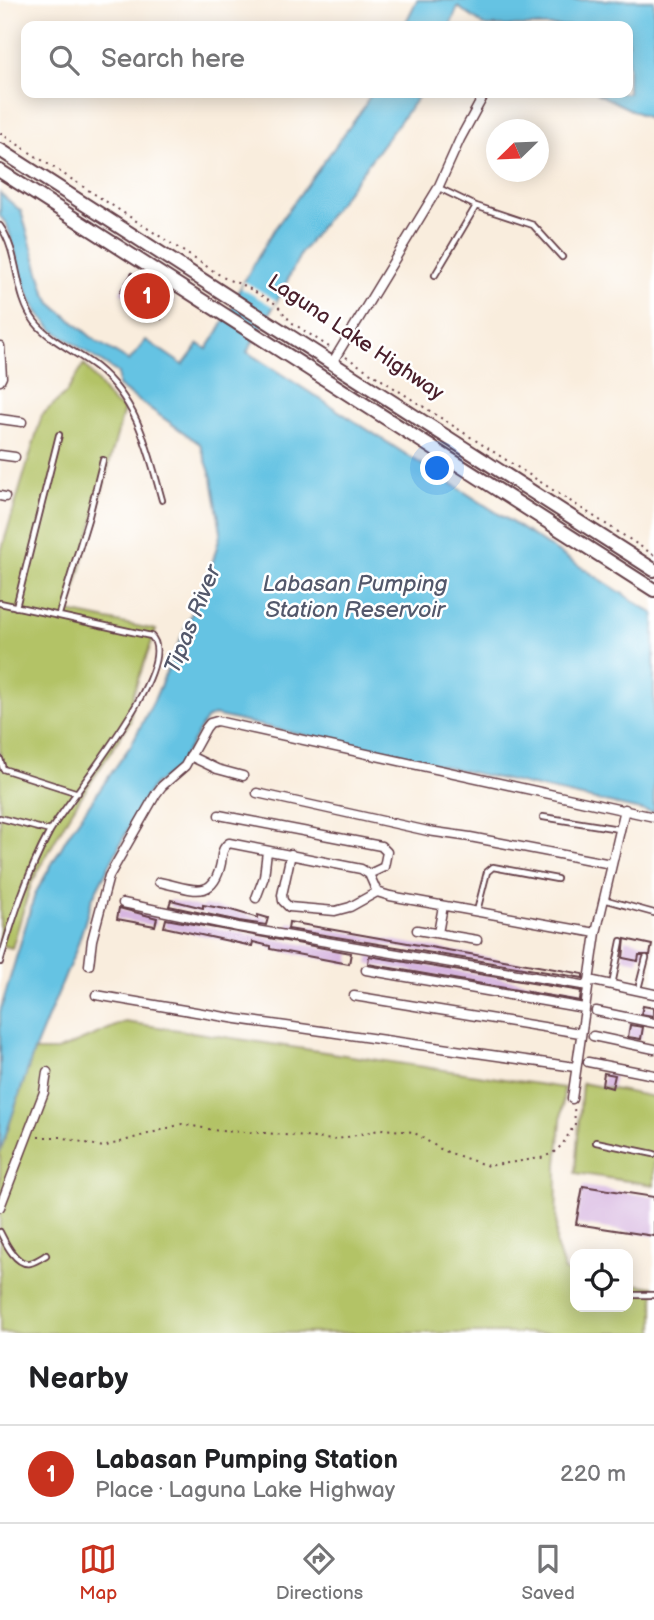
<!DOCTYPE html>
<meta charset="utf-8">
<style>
:root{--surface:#fff;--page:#f2f2f2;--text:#202124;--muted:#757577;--line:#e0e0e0;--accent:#c8321e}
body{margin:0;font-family:"Balsamiq Sans",sans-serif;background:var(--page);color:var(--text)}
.controls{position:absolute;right:21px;bottom:21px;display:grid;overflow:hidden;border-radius:14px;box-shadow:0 4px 18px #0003}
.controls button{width:63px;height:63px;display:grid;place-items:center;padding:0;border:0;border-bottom:2px solid var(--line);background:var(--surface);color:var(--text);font:35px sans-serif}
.compass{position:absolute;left:486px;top:119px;width:63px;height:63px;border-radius:50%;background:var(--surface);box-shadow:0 4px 18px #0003;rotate:247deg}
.you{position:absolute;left:438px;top:469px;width:24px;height:24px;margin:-18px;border:5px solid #fff;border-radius:50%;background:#1a73e8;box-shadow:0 0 0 10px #1a73e833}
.badge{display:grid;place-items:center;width:46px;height:46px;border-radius:50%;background:var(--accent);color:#fff;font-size:23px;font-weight:700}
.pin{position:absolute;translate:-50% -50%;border:4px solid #fff;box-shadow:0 2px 7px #0006}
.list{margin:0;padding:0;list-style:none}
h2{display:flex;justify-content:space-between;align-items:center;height:91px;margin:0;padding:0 28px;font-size:30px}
h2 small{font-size:23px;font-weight:400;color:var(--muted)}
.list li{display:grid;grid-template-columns:46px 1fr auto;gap:21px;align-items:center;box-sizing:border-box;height:98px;padding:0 28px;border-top:2px solid var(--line)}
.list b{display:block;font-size:26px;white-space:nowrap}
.list p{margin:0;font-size:23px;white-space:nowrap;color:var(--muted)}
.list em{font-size:23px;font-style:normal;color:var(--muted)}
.icon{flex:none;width:38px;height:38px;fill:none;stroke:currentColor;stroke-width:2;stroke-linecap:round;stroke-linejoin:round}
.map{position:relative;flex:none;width:654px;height:1333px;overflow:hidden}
.search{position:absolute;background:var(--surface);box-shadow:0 4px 18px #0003;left:21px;right:21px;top:21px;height:77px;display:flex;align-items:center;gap:18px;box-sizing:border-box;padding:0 24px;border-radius:14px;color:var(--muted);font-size:26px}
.sheet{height:189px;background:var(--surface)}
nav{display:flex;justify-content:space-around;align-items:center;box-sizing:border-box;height:98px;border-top:2px solid var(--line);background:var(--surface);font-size:19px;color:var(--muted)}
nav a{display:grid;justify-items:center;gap:4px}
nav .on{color:var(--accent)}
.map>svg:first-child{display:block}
.green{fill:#b3c366;stroke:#7e7148;stroke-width:2}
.water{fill:#65c3e3;stroke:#587187;stroke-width:2}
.pier{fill:#f9eddd}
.building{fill:#d7b6e0}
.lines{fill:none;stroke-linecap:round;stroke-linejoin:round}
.lane-casing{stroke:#643e46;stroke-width:8}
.street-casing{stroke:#643e46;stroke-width:11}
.primary-casing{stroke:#643e46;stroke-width:16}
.path{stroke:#643e46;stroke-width:2;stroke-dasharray:2 5;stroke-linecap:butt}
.lane{stroke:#fff;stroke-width:4.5}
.street{stroke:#fff;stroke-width:8}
.primary{stroke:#fff;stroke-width:12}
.labels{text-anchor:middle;stroke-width:5;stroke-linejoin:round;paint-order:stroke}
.street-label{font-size:21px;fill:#4a1f2b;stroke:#fff}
.water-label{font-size:23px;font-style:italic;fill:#53586b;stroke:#fff}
</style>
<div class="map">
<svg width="654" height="1333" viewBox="0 0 654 1333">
<rect width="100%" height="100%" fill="#fff"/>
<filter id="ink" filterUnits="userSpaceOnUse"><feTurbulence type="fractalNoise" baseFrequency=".0143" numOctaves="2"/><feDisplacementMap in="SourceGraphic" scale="14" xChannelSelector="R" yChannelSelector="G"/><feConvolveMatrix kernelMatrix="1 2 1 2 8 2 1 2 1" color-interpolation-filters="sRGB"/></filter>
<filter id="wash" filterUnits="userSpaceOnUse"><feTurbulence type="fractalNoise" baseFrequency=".00686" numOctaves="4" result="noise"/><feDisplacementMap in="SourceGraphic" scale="28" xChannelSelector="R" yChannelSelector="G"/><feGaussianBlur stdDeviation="1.57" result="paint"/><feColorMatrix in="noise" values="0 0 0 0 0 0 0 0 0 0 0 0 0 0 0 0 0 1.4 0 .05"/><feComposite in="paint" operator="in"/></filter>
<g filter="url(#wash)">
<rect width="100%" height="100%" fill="#f9eddd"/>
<path class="green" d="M84,364L112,402L124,409L69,612L156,630L133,694L130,722L68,817L31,884L12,948L0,945V555L42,415L66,393Z
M125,1022L564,1088L557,1164L556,1245L565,1272L575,1274V1307H628V1283L654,1287V1333H0V1152L34,1051H57Z
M582,1083L654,1097V1185L575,1173Z"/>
<path class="water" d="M417,0H654V121L596,93H628V26H485L458,7L450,26H404Z
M371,93H421L301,253L277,301L247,352L654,614V813L214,715L206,719L177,768L154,785L142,802L92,899L76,950L34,1051L0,1152V1012L35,894L70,832L131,745L155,698L210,571L221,532L212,478L200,444L118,386V373L52,329L36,310L26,289L7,225L0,216V193L21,211L45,292L51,303L96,341L129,361L146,340L183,365L199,344L207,349L235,304V297L273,231L364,107Z"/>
<path class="pier" d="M244,281L277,301L274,307L241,288Z"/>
<g id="blocks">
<path class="building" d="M132,273L174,300L161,319L120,292Z
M171,900L203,908V905L231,910L258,918V915L268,918L266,925L239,921L169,906Z
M119,908L157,918L155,926L117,919Z
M166,919L351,953L349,964L270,949V946L253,942L252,946L164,927Z
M289,922L583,974V978L288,929Z
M625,939L652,945L650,955H639L638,961L623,958Z
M369,956L581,991L580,1001L368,964Z
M643,1006L654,1008L653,1016L641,1014Z
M630,1025L643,1027L641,1039L628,1037Z
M604,1073L615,1075L612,1088L602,1085Z
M583,1186L654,1197V1236L576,1224Z"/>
</g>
</g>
<g filter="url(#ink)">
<use href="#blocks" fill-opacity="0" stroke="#643e46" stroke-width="2"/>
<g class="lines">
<g class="lane-casing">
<path id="lane" d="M476,206L533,225L562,257
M0,226C20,254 14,295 35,322C50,341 77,352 96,367C138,401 148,450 162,500
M435,275L476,206L439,188
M0,603L151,636C183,666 66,801 49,833C27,874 13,918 0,962
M16,607L59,435
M59,614L89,516L103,460
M0,759L3,769L78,793
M543,817L619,829
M0,818L50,831
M603,899L654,913
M477,911L487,872L493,867L557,879
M612,985L621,941
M638,989L646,958
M596,1142L654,1154
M0,1232C5,1242 16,1266 30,1263C35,1262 41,1258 46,1255
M628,1295H654"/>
</g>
<g class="street-casing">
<path id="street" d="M0,346L2,377L0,381
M332,363L438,188L460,139L485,93
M0,419L22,422
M0,455L15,457
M0,496L5,497
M190,756L217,769L243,776
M257,793L428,831L470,837L611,864
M219,815L381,846L387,852L384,867L369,874
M291,854L282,895L283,901L289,907L335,911L350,907L377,892
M159,882C190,888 213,903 221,863C222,854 222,848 229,843L361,869L369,874L377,892L390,896L596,933
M256,898L264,877L267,851
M123,903L238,927L588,986
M417,930L477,940
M438,933L443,906
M89,965L92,940L109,876L156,794L162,786L185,766L206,728L210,723L217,721L654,817
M366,970L584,1008
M589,980L654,994
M96,995L237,1019L575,1067
M354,996L580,1033
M596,1011L654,1023
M593,1036L654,1049
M588,1062L654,1075
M572,1099L596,933L625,809
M0,1207L44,1092L47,1072"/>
</g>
<g class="primary-casing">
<path id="primary" d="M0,150L654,570
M0,171L654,590"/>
</g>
<path class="path" d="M0,133L226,279L243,285L276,304L291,322L329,347
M346,357L654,555
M38,1137H61L103,1147L182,1124L219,1131L266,1133L334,1140L383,1129L413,1132L442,1150L488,1166L541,1158L553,1153L562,1145L575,1124L574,1106"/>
<use href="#lane" class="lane"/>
<use href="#street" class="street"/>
<use href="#primary" class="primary"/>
</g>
</g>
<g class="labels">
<g class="street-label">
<text transform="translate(356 337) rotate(34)" y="7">Laguna Lake Highway</text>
</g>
<g class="water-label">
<text x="355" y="591">Labasan Pumping<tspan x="355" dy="26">Station Reservoir</tspan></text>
<text transform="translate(192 619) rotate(-68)" y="8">Tipas River</text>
</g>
</g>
</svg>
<div class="controls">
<button><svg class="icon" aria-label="locate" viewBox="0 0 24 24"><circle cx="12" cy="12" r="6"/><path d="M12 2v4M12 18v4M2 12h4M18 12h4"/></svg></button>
</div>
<svg class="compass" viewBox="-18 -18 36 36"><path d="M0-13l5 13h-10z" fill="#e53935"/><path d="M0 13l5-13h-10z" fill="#757577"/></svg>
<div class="you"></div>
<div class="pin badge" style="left:147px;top:296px">1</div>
<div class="search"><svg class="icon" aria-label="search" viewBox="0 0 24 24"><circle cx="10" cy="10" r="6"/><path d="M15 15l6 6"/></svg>Search here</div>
</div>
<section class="sheet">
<h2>Nearby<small></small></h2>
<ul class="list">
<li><span class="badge">1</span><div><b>Labasan Pumping Station</b><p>Place · Laguna Lake Highway</p></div><em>220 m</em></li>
</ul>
</section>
<nav>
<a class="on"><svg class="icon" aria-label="map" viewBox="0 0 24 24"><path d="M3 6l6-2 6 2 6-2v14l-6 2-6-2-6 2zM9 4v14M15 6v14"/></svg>Map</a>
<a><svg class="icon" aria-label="directions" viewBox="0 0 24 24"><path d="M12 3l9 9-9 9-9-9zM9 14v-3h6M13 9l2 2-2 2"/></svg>Directions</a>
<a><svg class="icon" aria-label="saved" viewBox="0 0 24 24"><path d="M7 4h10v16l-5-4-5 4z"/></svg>Saved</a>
</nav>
